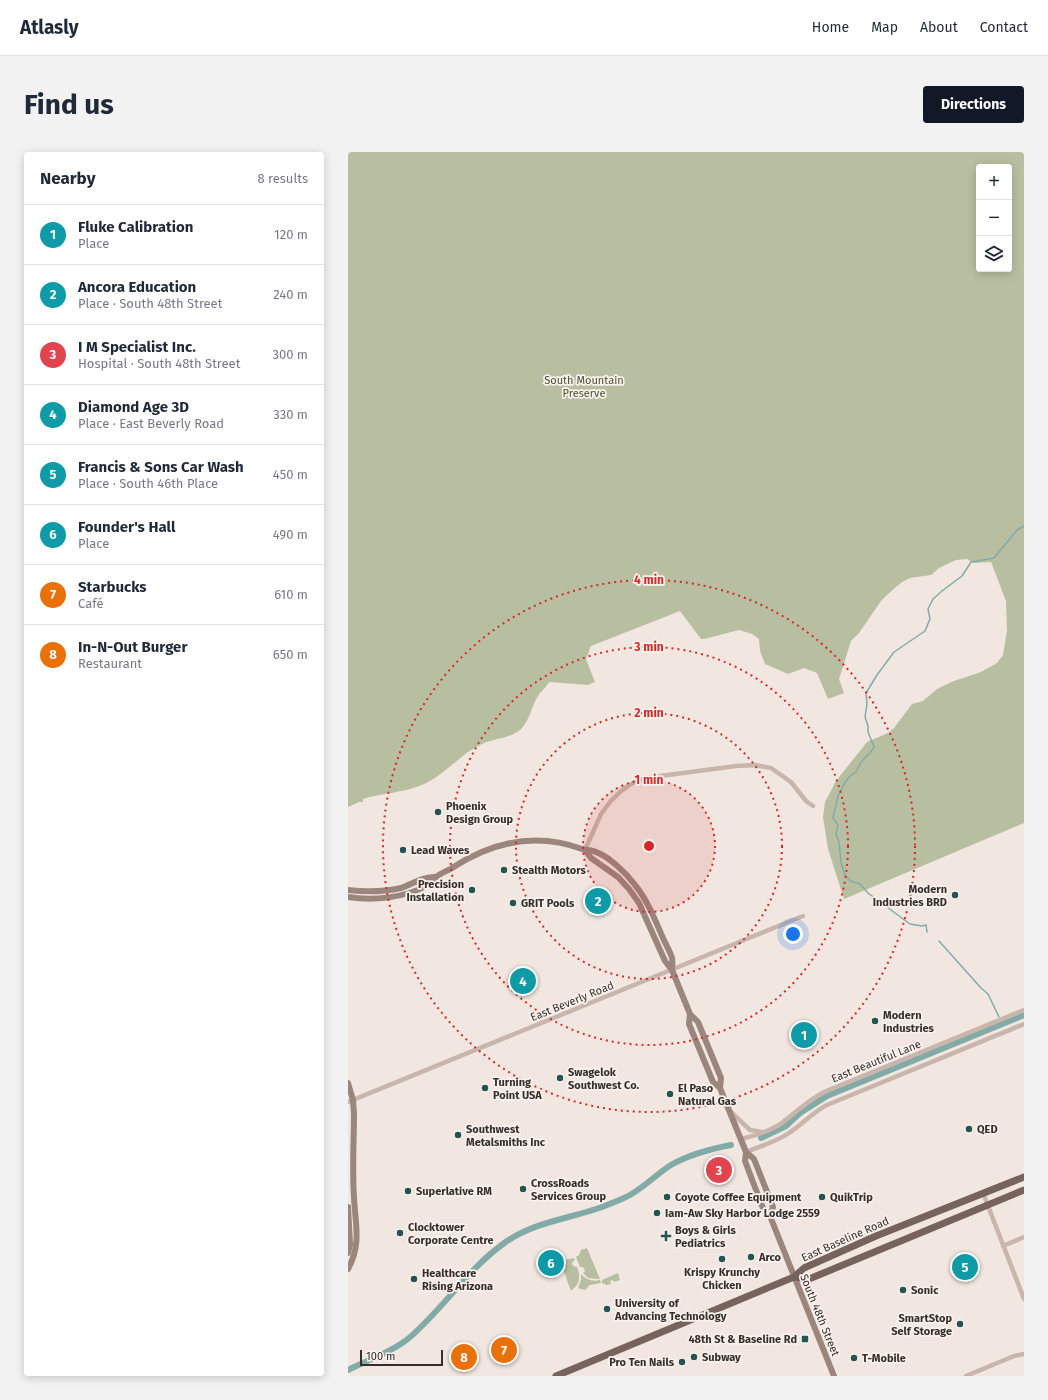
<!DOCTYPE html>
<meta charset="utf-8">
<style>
:root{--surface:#fff;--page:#f2f2f3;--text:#1f2937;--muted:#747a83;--line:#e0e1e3;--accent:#111827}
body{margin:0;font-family:"Fira Sans",sans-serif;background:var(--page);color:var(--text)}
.controls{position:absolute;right:12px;top:12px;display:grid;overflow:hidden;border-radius:4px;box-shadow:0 2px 10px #0003}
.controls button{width:36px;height:36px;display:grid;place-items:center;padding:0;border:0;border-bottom:1px solid var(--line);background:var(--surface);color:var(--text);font:20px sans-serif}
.scale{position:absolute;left:12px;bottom:10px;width:83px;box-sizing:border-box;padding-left:4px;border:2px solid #372d2b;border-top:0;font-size:11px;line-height:14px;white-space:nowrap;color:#372d2b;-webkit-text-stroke:3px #f9f1ec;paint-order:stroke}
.you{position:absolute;left:445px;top:782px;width:14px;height:14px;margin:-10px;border:3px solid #fff;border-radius:50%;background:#1a73e8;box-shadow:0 0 0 6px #1a73e833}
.badge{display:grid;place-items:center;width:26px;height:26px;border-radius:50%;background:var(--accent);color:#fff;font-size:13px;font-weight:700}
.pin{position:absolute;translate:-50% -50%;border:2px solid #fff;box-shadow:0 1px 4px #0006}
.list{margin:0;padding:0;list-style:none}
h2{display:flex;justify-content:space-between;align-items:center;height:52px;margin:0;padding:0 16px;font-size:17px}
h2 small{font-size:13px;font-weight:400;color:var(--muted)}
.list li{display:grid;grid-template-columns:26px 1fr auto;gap:12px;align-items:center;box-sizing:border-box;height:60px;padding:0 16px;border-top:1px solid var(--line)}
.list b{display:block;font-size:15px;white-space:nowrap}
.list p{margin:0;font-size:13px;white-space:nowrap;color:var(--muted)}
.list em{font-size:13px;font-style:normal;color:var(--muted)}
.icon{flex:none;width:22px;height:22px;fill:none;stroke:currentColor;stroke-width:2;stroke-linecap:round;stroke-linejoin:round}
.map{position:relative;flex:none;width:676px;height:1224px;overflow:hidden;border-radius:4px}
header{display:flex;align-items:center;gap:24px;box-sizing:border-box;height:56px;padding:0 20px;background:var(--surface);border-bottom:1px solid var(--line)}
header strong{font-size:19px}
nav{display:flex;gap:22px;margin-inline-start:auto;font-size:14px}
.intro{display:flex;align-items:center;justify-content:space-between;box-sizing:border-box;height:96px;padding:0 24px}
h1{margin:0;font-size:28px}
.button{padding:10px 18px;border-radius:4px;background:var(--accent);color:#fff;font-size:14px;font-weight:700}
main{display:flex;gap:24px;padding:0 24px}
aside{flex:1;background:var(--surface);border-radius:4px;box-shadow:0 2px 10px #0003}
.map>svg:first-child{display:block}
.green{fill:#b8bfa1;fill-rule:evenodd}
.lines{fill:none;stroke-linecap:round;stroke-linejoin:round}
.stream{stroke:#82aba8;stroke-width:1.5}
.canal{stroke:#82aba8;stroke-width:6}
.street{stroke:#c8b6ad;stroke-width:4.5}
.secondary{stroke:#9b867e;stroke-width:6}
.primary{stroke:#77635e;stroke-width:7}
.ring{fill:none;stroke:#d62828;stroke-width:2;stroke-dasharray:2 4}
.poi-dot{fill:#245452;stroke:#f9f1ec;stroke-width:1.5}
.labels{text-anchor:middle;stroke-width:3.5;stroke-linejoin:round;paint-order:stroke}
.park-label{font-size:11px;fill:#4a5331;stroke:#f9f1ec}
.poi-label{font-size:11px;font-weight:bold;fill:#372d2b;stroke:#f9f1ec;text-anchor:start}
.street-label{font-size:11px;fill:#372d2b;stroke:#f9f1ec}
.centre{fill:#d62828;stroke:#f9f1ec;stroke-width:2}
.ring-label{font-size:12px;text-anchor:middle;font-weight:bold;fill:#d62828;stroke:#f9f1ec;stroke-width:3.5;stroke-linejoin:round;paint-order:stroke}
</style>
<header>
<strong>Atlasly</strong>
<nav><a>Home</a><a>Map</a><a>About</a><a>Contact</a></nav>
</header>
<div class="intro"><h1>Find us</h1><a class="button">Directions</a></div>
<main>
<aside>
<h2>Nearby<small>8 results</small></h2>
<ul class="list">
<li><span class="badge" style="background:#0f9aa8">1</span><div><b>Fluke Calibration</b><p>Place</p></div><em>120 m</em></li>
<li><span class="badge" style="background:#0f9aa8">2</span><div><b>Ancora Education</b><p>Place · South 48th Street</p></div><em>240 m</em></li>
<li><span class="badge" style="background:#e0444e">3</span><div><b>I M Specialist Inc.</b><p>Hospital · South 48th Street</p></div><em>300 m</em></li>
<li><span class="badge" style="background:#0f9aa8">4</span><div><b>Diamond Age 3D</b><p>Place · East Beverly Road</p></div><em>330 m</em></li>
<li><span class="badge" style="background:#0f9aa8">5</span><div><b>Francis &amp; Sons Car Wash</b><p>Place · South 46th Place</p></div><em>450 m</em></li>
<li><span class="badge" style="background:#0f9aa8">6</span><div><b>Founder's Hall</b><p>Place</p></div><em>490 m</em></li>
<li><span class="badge" style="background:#e8710a">7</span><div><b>Starbucks</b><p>Café</p></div><em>610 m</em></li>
<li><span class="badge" style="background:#e8710a">8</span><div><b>In-N-Out Burger</b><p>Restaurant</p></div><em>650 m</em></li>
</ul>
</aside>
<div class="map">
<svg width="676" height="1224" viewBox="0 0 676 1224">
<rect width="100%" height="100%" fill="#f1e7e0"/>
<path class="green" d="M0,0H676V671L496,747L480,697L475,665L477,650L488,629L519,590L540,581L546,576L564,552L575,549L589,537L606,529L633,520L649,511L655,503L659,479L658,449L643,410L625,411L619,407L608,408L591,416L583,423L562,426L554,430L540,442L533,449L511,481L503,489L491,527L496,541L480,547L469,521L456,516L440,522L417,512L412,499L411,487L404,482L391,478L356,487H353L332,459L243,494L238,507L247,530L240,533L201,530C198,536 193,539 190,544C183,555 182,568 173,577C162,587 146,586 134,592C110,603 95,626 71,634C54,641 33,641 15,647V650H11L0,655ZM631,15H661V117H631Z
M239,1096L252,1127L240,1126L235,1121L237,1119L235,1115H232L228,1105L231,1103L233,1098Z
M226,1106L227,1108L224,1111L225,1114L229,1115C233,1125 232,1132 223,1139L212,1109Z
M270,1121L272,1128L266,1130L265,1128L262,1129L263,1132L259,1133L254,1131V1128Z
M233,1122C238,1128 245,1130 252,1128L253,1131L242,1133L237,1138L230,1136L233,1128Z"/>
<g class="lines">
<path class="stream" d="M579,780L578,773L574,774L562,772L520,741L512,732L502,729L497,723L493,710L491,690L488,682L490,673L485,666L490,644L496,632L501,625L508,620L513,610L522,601L526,595L520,580V574L517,565L519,552L518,541L529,523L546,500L577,479L582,467L580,457L585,447L594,439L614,424L623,410L646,406L669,378L676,374
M591,789L633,836L640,842L651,865"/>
<path class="canal" d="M413,986L438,974L452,961L479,944L676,863
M0,1218C20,1208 44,1200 61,1186C95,1157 119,1118 155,1092C184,1070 221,1067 254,1055C262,1052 269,1049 276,1046C293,1039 308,1022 323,1013C342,1002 362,997 383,993"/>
<path class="street" d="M237,698L253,662L262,650L272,640L283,632L297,626L388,614L407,613L423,616L443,630L458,649L465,654
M0,950L455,764
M384,961L402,978L414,980
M393,987C406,984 419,980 431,973C446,962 459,949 476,940L676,858
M398,1000C413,994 428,990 441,981C455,972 465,960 479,953L676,872
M635,1041L676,1147
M655,1094L676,1085
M618,1224L666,1204L676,1202"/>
<path class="secondary" d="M237,698L243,706L270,725L281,737L291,751L317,809L324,818L342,862L350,870L373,926L372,936
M0,738C17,740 35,740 53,736C64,732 76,724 88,725
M0,745C25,749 57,746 80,733C83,731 85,727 88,725C93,721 99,719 104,716C144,690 188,680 234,697C238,698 242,698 245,699C260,703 278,721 287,733C300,749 307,768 315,786C318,793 322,799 324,806C325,810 324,814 324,818
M342,862L341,872L365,930L372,936L398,1000L406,1007L425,1055L422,1064
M0,931L5,948L6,962C6,989 4,1017 6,1045C7,1071 14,1092 0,1117
M398,1000L397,1009L416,1059L422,1064L486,1224
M0,1055L2,1092L0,1101"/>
<path class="primary" d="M446,1125L461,1127L676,1038
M208,1224L446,1125L456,1116L528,1084L676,1025"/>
</g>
<circle cx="301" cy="694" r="66" fill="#d62828" fill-opacity=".12"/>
<g class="ring">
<circle cx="301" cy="694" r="66"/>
<circle cx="301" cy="694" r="133"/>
<circle cx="301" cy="694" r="199"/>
<circle cx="301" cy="694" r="266"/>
</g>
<g class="poi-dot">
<circle cx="90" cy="660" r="4"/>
<circle cx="55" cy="698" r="4"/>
<circle cx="156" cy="718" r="4"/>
<circle cx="124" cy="738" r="4"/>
<circle cx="607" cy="743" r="4"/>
<circle cx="165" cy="751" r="4"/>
<circle cx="527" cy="869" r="4"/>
<circle cx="212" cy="926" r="4"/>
<circle cx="137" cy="936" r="4"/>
<circle cx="322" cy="942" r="4"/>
<circle cx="621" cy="977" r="4"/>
<circle cx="110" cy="983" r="4"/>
<circle cx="175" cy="1037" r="4"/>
<circle cx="60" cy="1039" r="4"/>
<circle cx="319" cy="1045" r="4"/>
<circle cx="474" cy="1045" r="4"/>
<circle cx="309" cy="1061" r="4"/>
<circle cx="52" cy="1081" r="4"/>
<path d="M316 1078h4v4h4v4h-4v4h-4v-4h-4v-4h4z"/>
<circle cx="403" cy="1105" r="4"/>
<circle cx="374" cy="1107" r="4"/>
<circle cx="66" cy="1127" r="4"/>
<circle cx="555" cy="1138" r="4"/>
<circle cx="259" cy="1157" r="4"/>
<circle cx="612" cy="1172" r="4"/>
<rect x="453" y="1183" width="8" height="8" rx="2"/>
<circle cx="346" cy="1205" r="4"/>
<circle cx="506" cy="1206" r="4"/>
<circle cx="334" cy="1210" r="4"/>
</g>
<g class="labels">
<g class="park-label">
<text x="236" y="232">South Mountain<tspan x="236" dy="13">Preserve</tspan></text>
</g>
<g class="poi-label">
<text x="98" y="658">Phoenix<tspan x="98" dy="13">Design Group</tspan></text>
<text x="63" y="702">Lead Waves</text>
<text x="164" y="722">Stealth Motors</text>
<text x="116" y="736" text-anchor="end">Precision<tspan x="116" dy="13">Installation</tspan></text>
<text x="599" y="741" text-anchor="end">Modern<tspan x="599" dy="13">Industries BRD</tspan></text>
<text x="173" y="755">GRIT Pools</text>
<text x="535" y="867">Modern<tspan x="535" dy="13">Industries</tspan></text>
<text x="220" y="924">Swagelok<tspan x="220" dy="13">Southwest Co.</tspan></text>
<text x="145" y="934">Turning<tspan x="145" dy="13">Point USA</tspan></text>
<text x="330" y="940">El Paso<tspan x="330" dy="13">Natural Gas</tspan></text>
<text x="118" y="981">Southwest<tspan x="118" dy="13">Metalsmiths Inc</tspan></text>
<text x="629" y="981">QED</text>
<text x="183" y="1035">CrossRoads<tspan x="183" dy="13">Services Group</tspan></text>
<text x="68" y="1043">Superlative RM</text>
<text x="327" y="1049">Coyote Coffee Equipment</text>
<text x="482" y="1049">QuikTrip</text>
<text x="317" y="1065">Iam-Aw Sky Harbor Lodge 2559</text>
<text x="60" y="1079">Clocktower<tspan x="60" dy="13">Corporate Centre</tspan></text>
<text x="327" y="1082">Boys &amp; Girls<tspan x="327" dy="13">Pediatrics</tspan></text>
<text x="411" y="1109">Arco</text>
<text x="374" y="1124" text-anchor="middle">Krispy Krunchy<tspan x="374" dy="13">Chicken</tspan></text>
<text x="74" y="1125">Healthcare<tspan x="74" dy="13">Rising Arizona</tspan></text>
<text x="563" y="1142">Sonic</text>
<text x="267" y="1155">University of<tspan x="267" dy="13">Advancing Technology</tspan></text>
<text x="604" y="1170" text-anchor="end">SmartStop<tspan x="604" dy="13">Self Storage</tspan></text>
<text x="449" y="1191" text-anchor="end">48th St &amp; Baseline Rd</text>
<text x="354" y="1209">Subway</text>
<text x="514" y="1210">T-Mobile</text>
<text x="326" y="1214" text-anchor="end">Pro Ten Nails</text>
</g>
<g class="street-label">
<text transform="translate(224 849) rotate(-22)" y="4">East Beverly Road</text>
<text transform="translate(528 909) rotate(-22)" y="4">East Beautiful Lane</text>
<text transform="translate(497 1087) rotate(-24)" y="4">East Baseline Road</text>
<text transform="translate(472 1163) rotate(68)" y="4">South 48th Street</text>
</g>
</g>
<circle cx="301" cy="694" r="6" class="centre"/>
<g class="ring-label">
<text x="301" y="432">4 min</text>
<text x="301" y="499">3 min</text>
<text x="301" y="565">2 min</text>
<text x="301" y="632">1 min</text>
</g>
</svg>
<div class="controls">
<button>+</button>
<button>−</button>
<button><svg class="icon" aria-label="layers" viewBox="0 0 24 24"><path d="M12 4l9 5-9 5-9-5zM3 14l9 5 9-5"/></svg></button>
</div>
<div class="scale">100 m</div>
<div class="you"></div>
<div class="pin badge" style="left:456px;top:883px;background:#0f9aa8">1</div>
<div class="pin badge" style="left:250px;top:749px;background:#0f9aa8">2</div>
<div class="pin badge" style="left:371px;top:1018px;background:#e0444e">3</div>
<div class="pin badge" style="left:175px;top:829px;background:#0f9aa8">4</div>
<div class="pin badge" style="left:617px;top:1115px;background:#0f9aa8">5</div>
<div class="pin badge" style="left:203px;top:1111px;background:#0f9aa8">6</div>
<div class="pin badge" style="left:156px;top:1198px;background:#e8710a">7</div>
<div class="pin badge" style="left:116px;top:1205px;background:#e8710a">8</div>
</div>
</main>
